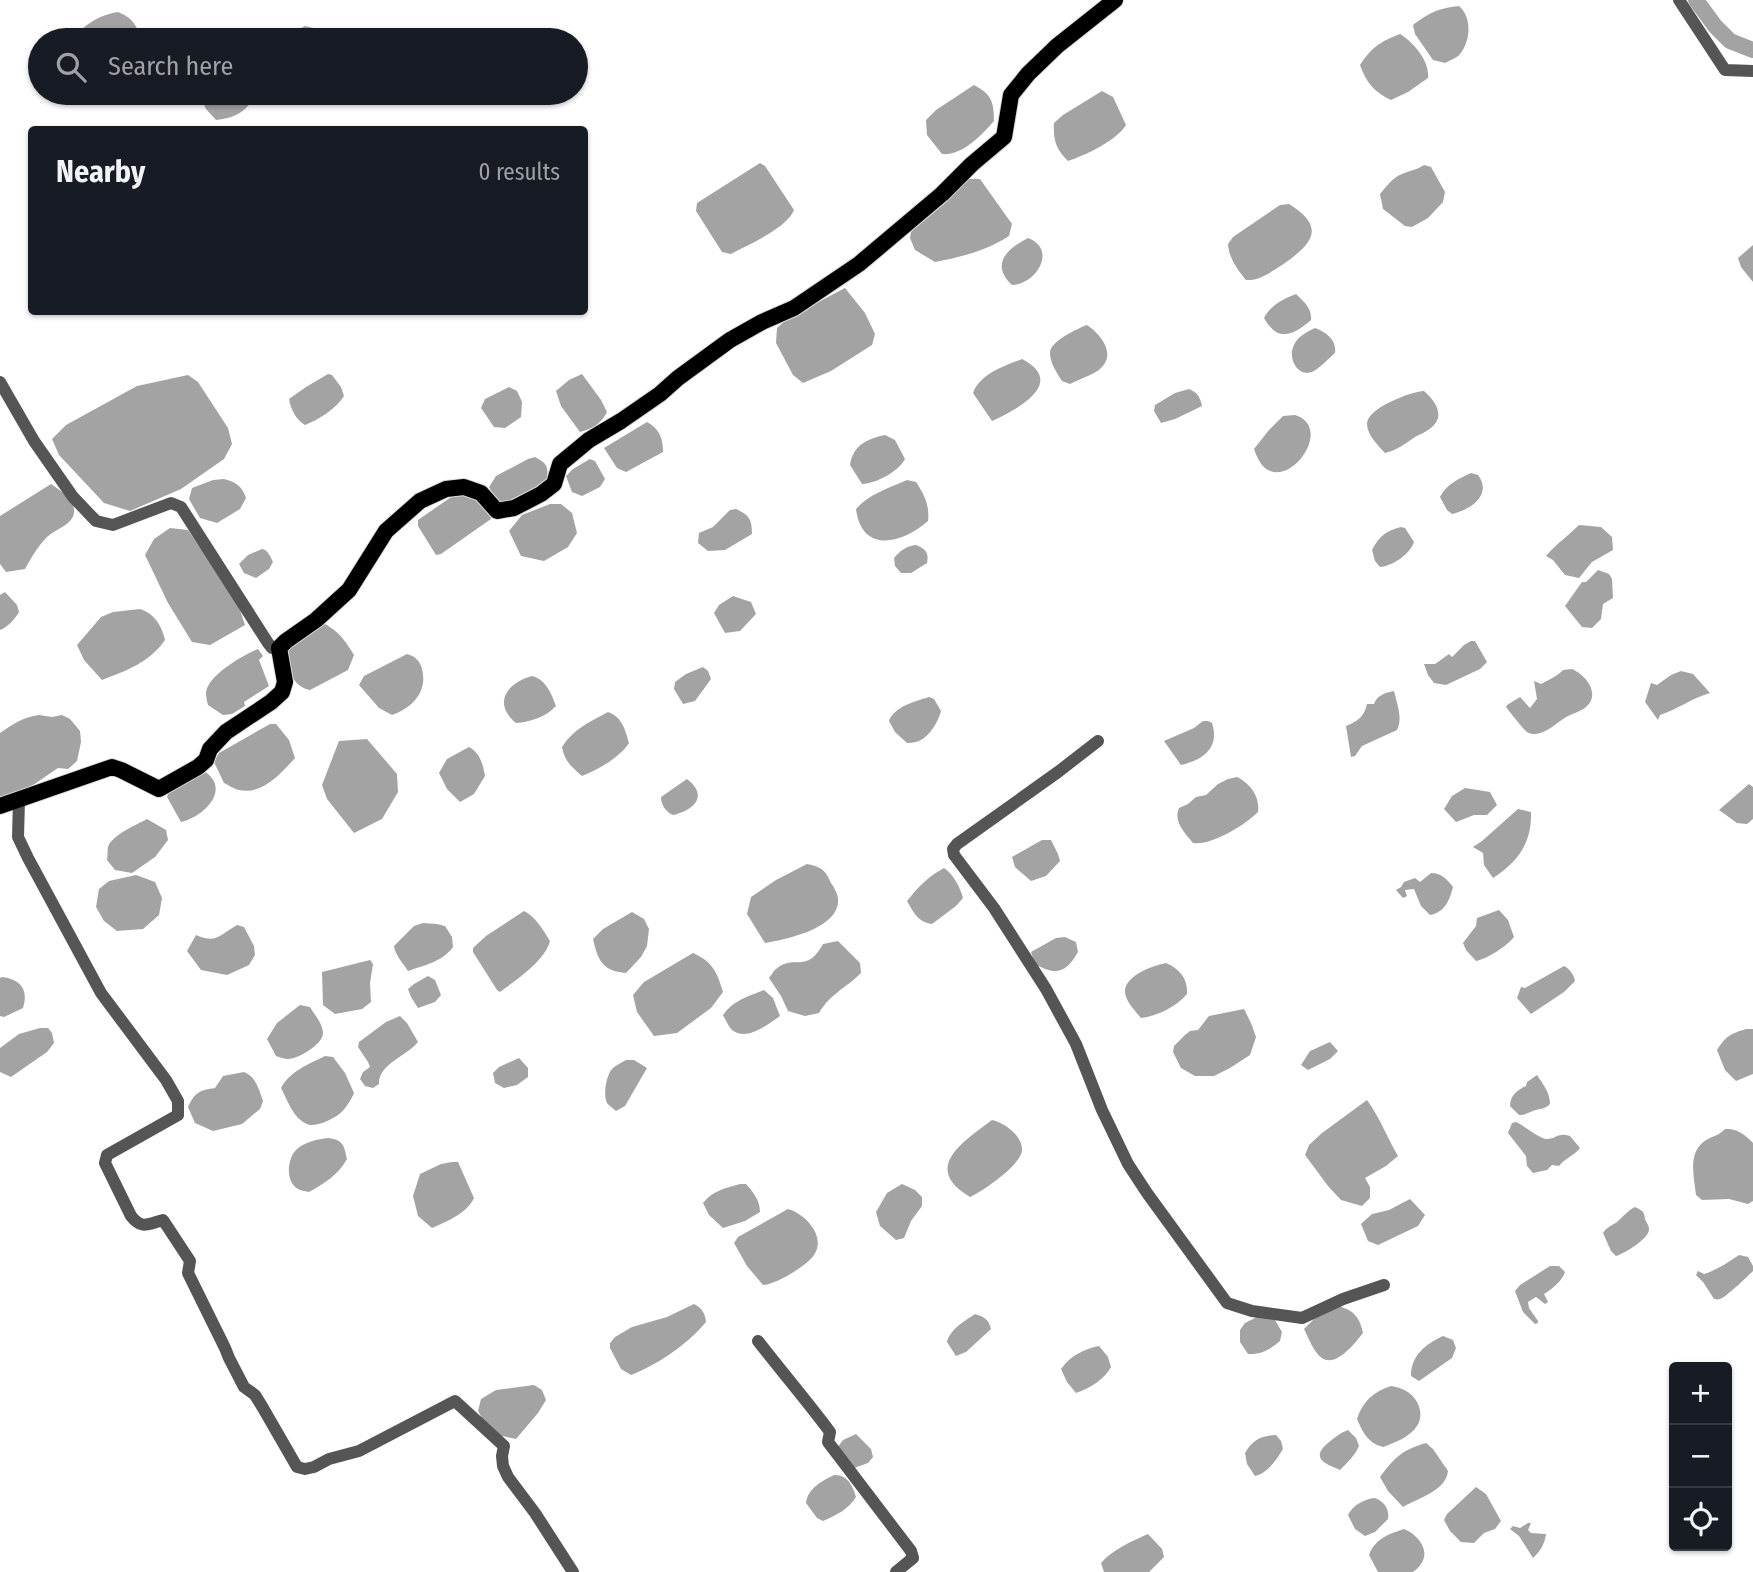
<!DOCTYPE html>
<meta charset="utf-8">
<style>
:root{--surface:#171b24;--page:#242831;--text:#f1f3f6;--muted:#9ea1a6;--line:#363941}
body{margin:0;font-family:"Fira Sans Condensed",sans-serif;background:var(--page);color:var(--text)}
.controls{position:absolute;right:21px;bottom:21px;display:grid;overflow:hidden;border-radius:7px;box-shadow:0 2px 5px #0004}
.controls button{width:63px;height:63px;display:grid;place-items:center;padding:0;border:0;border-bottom:2px solid var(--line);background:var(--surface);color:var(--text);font:35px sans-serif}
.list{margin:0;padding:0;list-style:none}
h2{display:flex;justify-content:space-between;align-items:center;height:91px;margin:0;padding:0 28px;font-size:30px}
h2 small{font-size:23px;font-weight:400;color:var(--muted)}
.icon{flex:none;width:38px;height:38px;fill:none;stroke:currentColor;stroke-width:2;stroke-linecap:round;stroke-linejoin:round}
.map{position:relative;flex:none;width:1753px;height:1572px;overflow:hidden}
.search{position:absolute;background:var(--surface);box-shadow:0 2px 5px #0004;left:28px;top:28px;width:560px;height:77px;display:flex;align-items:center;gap:18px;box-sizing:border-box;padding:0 24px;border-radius:38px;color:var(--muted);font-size:26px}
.panel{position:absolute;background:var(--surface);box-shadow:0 2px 5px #0004;left:28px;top:126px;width:560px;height:189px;border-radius:7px}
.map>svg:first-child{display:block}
.water{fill:#a3a3a3}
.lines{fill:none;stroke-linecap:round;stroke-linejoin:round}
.river{stroke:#a3a3a3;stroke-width:16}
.major-casing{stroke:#dbdbdb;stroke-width:18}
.minor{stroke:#555;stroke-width:12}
.major{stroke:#000;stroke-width:16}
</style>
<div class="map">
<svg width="1753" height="1572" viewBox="0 0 1753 1572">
<rect width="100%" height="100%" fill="#fff"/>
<path class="water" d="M1459,6C1472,17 1471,40 1460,54C1457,58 1450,60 1445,63L1433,60L1415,34L1413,25C1429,13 1438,8 1459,6Z
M118,12C133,18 136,25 142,39V40H70C86,25 95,16 118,12Z
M305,26L313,28L321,40H279Z
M1400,34C1413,42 1430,61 1428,78L1408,92L1391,100C1374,92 1366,82 1360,65C1371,48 1381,41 1400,34Z
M974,85C991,94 994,101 994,121C982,135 962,156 942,154L927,135L926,120L936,110Z
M1102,91L1113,97L1126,125C1116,141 1086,155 1068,161C1056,149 1053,140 1054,123L1063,115Z
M199,93H256C248,111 236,118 216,120L206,109Z
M760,163L765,166L794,210C786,229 749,244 731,254L722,252L696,211L697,203Z
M1424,165L1431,167L1445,192L1443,202L1428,218L1412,227L1405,226L1383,209L1380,194C1386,187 1393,177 1402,174C1411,170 1414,171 1424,165Z
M968,179H980L1012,224L1009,236C986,251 961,257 935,262L915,250L910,238L912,226L959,182Z
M1289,204C1328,228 1311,245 1282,265C1271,272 1259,281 1246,280C1237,269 1229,258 1228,244L1233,237L1280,205Z
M1028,238C1058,249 1036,285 1012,285C990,264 1007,249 1028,238Z
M1753,245V282L1741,267L1738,258Z
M845,288L865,313L875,334L872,345L831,371L803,383L793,375L776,343L777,328L788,318Z
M1296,294C1304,302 1312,308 1311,320C1294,335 1278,343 1264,318C1271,305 1283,299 1296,294Z
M1087,325C1099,333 1117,353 1101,368C1094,375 1079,379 1070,384L1062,381C1057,373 1050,363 1050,353C1050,341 1077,329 1087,325Z
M1315,328C1326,332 1337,340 1335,353C1329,358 1322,366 1314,371C1298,379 1287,358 1294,345C1298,336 1307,332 1315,328Z
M1022,359C1068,383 1016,410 992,421L973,393C980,374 1004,366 1022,359Z
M328,374L332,375L341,387L344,396C336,409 318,420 305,425C297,421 290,408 289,399L306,387Z
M582,374L601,400L607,412C601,424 592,429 580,432L561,406L556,391L569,380Z
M188,375L198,382L228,428L232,444L224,459L181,489L130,511L104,503L59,455L52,439L66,425L137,386Z
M509,387L517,391L522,402L521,417L505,428L494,427L481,408L485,399Z
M1189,389C1198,393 1200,397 1202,406L1175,419L1161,423L1154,411L1155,405L1175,393Z
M1424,391C1433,399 1445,413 1434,425C1430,430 1421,434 1415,437C1405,444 1397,450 1385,453C1378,445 1367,435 1367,424C1367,408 1410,392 1424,391Z
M1295,415C1334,427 1291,489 1265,468C1260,464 1256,455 1254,449L1269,430L1283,416Z
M647,422C660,429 663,439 663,452L626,472L617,468L604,448Z
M885,435L895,440L905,459C898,472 877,483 862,484L850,465C853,445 867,439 885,435Z
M535,457C549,464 548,468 547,482L510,505L497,502L489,487L496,476L528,459Z
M590,459L595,461L605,479L600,487L582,496L572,492L566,476L573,469Z
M1471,473L1478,475C1493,495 1470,510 1452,514L1447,510L1440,497C1447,484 1458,479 1471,473Z
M224,479C236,482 242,486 246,498L240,509L217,523L200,518L189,499L192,488L213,480Z
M907,480L916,482C924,494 930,506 928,521C903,543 862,555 856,509C869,494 889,488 907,480Z
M51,484C63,492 84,507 69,522C63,528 53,531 47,537C38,546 31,558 25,569L6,572L0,564V516Z
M457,493L473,495L490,513L491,519L441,554L436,555L418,526V520Z
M550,504H561L572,513L577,533L568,547L544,561L521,556L509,531L522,515Z
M736,509C749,515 752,519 752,534L725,550L708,551L698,543L699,533L713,527L730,510Z
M1579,525L1601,527L1612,537L1613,550L1592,562L1579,578L1565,575L1553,560L1546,556C1556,544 1568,536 1579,525Z
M1401,527L1405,528L1414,542C1410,554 1393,566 1380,567L1375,561L1372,550C1379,536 1386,531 1401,527Z
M170,528L188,530L237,601L245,625L210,645L192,642L168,603L145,555L154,539Z
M916,545C926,549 929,553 927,563L911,573H901L895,566L894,558C900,551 906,546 916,545Z
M262,549C268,550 270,556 273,562L269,569L256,578L244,573L239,564L248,555Z
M1598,570L1609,574L1612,579L1613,598L1603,604L1601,619L1592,628L1582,627L1565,606L1582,582H1586Z
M5,592L17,605L19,612C15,619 8,627 0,630V595Z
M733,596L751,602L756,614L740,631L725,633L714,613L719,605Z
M140,609C154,613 162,626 165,640C150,662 126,671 102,680L84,660L77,645L101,617L113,612Z
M321,622C339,631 344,639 354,655L348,670L310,690C290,686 286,664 287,647Z
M1471,641H1475L1487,662L1480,669L1446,685L1434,683L1428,675L1424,664H1435L1449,654L1452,657L1464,645Z
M258,649L263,656L259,660L269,686L244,702L245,706L232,714L223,715L208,705C207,701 206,697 206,693C207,676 243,655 258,649Z
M407,654C415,656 420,661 422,669C428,692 412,708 392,715L379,708L359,685L364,676Z
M703,667L708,671L711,679L695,701L683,704L674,689L675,682L686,674Z
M1572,669C1586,675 1601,694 1586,707C1580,712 1573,713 1566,717C1556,723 1540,740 1527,732C1524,730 1509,711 1506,707L1507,705L1520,697L1530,708L1537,699L1534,681L1541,684C1550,679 1556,677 1563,670Z
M1681,671L1693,674L1710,693C1692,698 1678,709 1660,715L1658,720L1645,702L1651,683L1657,685L1671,675Z
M532,676C546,679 552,695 556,706C546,717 530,722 516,723C492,703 507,683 532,676Z
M1394,691C1397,704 1403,718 1397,730L1362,746L1355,756L1351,757L1346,726C1358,721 1364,717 1367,704H1374C1377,695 1385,693 1394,691Z
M929,697L934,699L941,711C938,722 930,736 919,741C917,742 910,743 907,743L895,732L889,721C895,706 914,702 929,697Z
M608,712C622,717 625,729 629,743C620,757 598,770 582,776C571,766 565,762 562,747C572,730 591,721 608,712Z
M39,715L52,717L62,715L70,719L80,731L81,742L77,761L68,769L58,768L17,796L0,803V733C13,724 23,717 39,715Z
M1203,721H1208L1212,723C1220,748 1203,760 1181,765L1164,741L1194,728Z
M270,724H276L289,740L295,758C281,773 263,795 239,790C234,789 228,785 224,783L214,762L219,753Z
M367,739L397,774L398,792L382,819L354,833L327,799L322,785L339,741Z
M469,747C480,753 483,764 485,776L474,794L460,802L447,789L439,773L447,759Z
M202,770C233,787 205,817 181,822L167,797L169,791Z
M1237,777C1251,784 1260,797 1258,812C1245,825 1211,846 1193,843C1185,833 1173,822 1179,808L1188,804L1196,797L1206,795L1218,784L1228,779Z
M687,779C709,796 694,810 673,815C666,812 661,805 661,797Z
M1749,784L1753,787V819L1747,824L1737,823L1719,810Z
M1465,788L1490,792L1497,805L1487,815H1474L1456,822L1444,809L1452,796Z
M1518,809L1531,812C1532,843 1518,862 1493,878L1484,865L1483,853L1473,847L1482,841Z
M147,819L166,830L168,840L155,857L132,873L115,870L107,860C108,856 107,851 108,847C112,835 136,825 147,819Z
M1042,840H1051L1058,854L1060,861L1046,876L1031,881L1015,867L1012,857Z
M807,864C821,867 825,869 831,883C834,887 837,893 838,898C841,928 787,939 765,943L747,914L751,897L776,880Z
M944,868C954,875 960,887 963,898L956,906L932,924C918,922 914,913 907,901C918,887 929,876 944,868Z
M1431,873C1441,873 1447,879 1453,887C1450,900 1444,913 1430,915L1421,906L1414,889L1405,890L1407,896L1403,898L1396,890L1401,887L1404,882L1415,878L1420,882Z
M136,875L155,882L162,898L159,915L143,929L117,931L104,921L96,907L99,889L109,881Z
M1499,910L1508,920L1514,937C1507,946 1487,959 1476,961L1466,950L1463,943L1476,926L1477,918Z
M524,911C536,917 543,930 550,941C545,961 516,980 500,992L497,990L473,952V948L486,936Z
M632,912L644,919L649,929L647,946L641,957L626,973C602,971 598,960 593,939L603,929Z
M423,923L437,924L445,926L452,937L453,947C442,962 425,965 408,971C403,963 395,955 394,946L414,926Z
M237,925L244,927L254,946L255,955L249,965L227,975L201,970L187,951L196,935C217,944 219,935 237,925Z
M1065,937L1076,942L1078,952C1066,973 1056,976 1035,964L1031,952L1056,938Z
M838,941L860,963L861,973C846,988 830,994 819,1013L805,1016L788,1011L781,996L769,978C772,975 773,971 776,969C795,953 806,975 823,944Z
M693,953C713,962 717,972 723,992L711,1008L677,1033L654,1036L637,1012L633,995L644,982Z
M370,960L373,964L370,983L371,1002L362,1009L335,1014L323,1005L322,972Z
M1166,963C1180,969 1188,979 1187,994C1176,1007 1157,1016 1141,1018C1126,1001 1115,988 1139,973C1148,968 1156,965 1166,963Z
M1564,966C1570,969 1574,975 1575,981L1564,992L1531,1014L1517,998L1521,987L1525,988Z
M428,976L435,980L441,995L435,1002L418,1008L411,997L408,989L414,984Z
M2,977C20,979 29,989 23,1008L4,1017L0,1016V978Z
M764,990L773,998L780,1016C768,1024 747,1042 732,1030C729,1027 725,1019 723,1015C732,1001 749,996 764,990Z
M300,1005L310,1007C314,1014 323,1024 323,1033C323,1045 297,1059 288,1059C284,1059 280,1057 276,1056L267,1039L277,1023Z
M1244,1009L1251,1023L1256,1037L1250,1055L1230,1068L1214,1076H1195L1181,1068L1173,1052L1174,1046L1185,1035L1190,1031L1198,1030L1209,1016Z
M400,1016L407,1023L418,1042C407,1056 378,1064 379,1084L373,1088L365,1086L360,1079L363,1072L370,1067L368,1062L358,1047L359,1042L386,1022Z
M40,1028H48L52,1033L54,1043L47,1052L11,1077L0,1072V1048L19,1034Z
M1746,1029H1753V1074L1736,1081L1725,1070L1717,1050C1726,1036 1730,1034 1746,1029Z
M1330,1042L1338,1051L1330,1059L1308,1070L1301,1065L1310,1051Z
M325,1056L333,1057L345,1073L354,1093C351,1100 345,1110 338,1115C331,1120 314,1128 307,1124C293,1118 288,1101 281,1088C290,1071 309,1064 325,1056Z
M519,1058L528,1068V1077L517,1085L504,1088L495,1083L493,1073L499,1067Z
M626,1060H634L647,1068L625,1106L616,1111C613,1108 609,1106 607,1103C603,1095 606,1076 612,1069C616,1065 621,1063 626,1060Z
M244,1072C256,1077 259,1089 263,1101L260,1109L242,1124L213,1131L195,1123L188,1107C195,1092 200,1090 215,1088L223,1076Z
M1537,1075C1543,1084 1550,1093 1550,1104C1544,1110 1540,1108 1533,1111C1527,1113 1526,1115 1519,1115L1510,1106C1510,1096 1517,1090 1526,1086L1527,1082Z
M1367,1100C1380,1118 1387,1137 1398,1156L1386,1166L1365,1178L1370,1187V1198L1362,1206L1341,1200L1328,1186L1305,1155L1309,1145L1322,1133Z
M992,1120C1000,1122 1005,1125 1011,1130C1017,1135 1022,1142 1022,1149C1023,1164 983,1191 970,1197C921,1168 963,1142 992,1120Z
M1516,1122C1523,1125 1542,1140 1547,1139C1557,1139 1557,1132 1570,1136L1580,1148C1574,1156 1565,1158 1559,1166L1552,1165L1547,1170L1533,1173L1527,1166L1526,1156L1508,1133L1512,1123Z
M1725,1129C1736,1128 1745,1134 1753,1143V1201L1748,1204L1729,1199L1702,1200L1696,1195C1694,1175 1686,1149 1710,1138C1716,1135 1719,1135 1725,1129Z
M328,1138C344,1140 344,1146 347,1159C338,1175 325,1183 309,1192C306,1191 302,1191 298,1189C285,1182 287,1158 297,1149C305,1142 318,1139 328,1138Z
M452,1162H458L474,1198C467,1213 448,1221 432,1228L418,1216L413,1196L420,1174L441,1164Z
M740,1184H746C753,1192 760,1200 760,1212L745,1221L723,1228L709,1215L703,1203C712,1191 726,1188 740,1184Z
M902,1184L915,1190L922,1197V1206L911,1221L904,1238L896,1240L880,1226L876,1212L887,1193Z
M1410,1199L1425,1215L1418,1226L1378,1245L1368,1241L1361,1224L1372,1214L1389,1210Z
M1635,1207C1643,1211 1644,1211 1645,1219C1646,1222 1649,1225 1649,1229C1650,1238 1624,1254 1616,1256L1611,1251L1603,1233C1607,1227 1611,1226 1617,1222C1623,1217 1627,1211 1635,1207Z
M788,1209C804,1213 827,1236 814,1255C808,1265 775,1285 763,1285L747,1266L734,1243L738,1237Z
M1739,1255L1748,1257L1753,1266V1271C1748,1276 1725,1298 1720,1299C1718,1300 1716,1299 1714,1299L1703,1282L1696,1275L1698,1271L1704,1274C1717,1270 1727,1263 1739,1255Z
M1550,1266H1559L1565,1272C1563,1280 1551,1290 1544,1294L1548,1302L1545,1304L1536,1297L1528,1302L1529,1308L1538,1321V1323L1535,1324L1523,1312L1515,1291L1520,1285Z
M694,1304C702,1308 705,1313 706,1322C688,1344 657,1365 631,1375L621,1369L610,1348V1343L615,1337L632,1327L667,1317Z
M1338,1306C1354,1310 1360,1318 1363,1333C1356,1342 1336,1368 1322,1358C1314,1353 1308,1337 1304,1329L1318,1315Z
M975,1314C985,1317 989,1320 991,1329L966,1352L956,1356L947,1342C950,1329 965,1321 975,1314Z
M1259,1316L1275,1320L1282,1332L1280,1341C1271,1349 1261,1355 1248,1354L1240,1342V1330L1245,1323Z
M1443,1336L1453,1340L1456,1348L1452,1358L1419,1381L1411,1376C1411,1355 1426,1344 1443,1336Z
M1099,1346L1108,1357L1111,1367C1104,1380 1090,1388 1076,1393L1067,1382L1061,1369C1070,1356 1084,1349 1099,1346Z
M534,1385L542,1390L546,1400L538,1413L516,1439L498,1435L486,1425L478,1411L481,1399L496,1390Z
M1391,1386C1395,1387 1398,1387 1402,1389C1416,1394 1426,1412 1417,1426C1410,1437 1394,1443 1383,1447C1368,1443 1363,1433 1357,1419C1362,1402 1374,1391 1391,1386Z
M1348,1430L1356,1438L1359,1446C1355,1455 1348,1462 1340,1470C1325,1464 1310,1458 1328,1443C1334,1438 1340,1433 1348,1430Z
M856,1434L871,1449L873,1457L868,1463L854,1468L837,1448L843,1440Z
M1276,1435L1281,1441L1283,1449C1277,1459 1268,1473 1255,1476L1247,1464L1245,1453C1253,1440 1260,1436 1276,1435Z
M1426,1443L1433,1449L1448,1471C1446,1491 1418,1498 1403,1507L1388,1491L1380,1477C1395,1457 1402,1450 1426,1443Z
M834,1475C847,1474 853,1486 856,1497C849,1509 835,1516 823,1521L817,1518L806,1503C808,1488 822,1481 834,1475Z
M1476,1487L1486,1494L1501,1521L1495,1529L1484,1533L1474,1543L1461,1542L1450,1531L1444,1520L1447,1514Z
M1375,1498C1384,1501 1390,1510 1388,1519L1375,1532L1365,1536L1355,1529L1348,1515C1353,1505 1364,1499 1375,1498Z
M1528,1523H1531L1528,1530L1531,1533L1546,1534C1545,1543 1540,1552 1533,1558L1519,1536L1510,1529L1513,1526L1520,1528Z
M1404,1529C1417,1534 1431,1550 1421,1564C1419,1567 1416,1570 1413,1572C1403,1572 1388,1572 1378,1572L1369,1555C1375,1539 1388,1534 1404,1529Z
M1148,1534L1162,1549L1164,1557L1149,1572H1104L1101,1563C1112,1550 1132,1541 1148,1534Z"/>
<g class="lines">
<path class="river" d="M1696,0L1715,26L1730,41L1753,50"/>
<g class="major-casing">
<path id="major" d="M0,806L112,767L121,770L159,789L198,767L206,760L210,749L226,732L271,702L282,692L285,682L279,648L286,641L316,620L349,590L386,531L420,501L446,489L464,487L481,493L497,511L514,508L541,494L554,484L560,464L589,440L621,421L660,394L678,378L730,340L762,322L794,308L859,264L942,194L972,164L1004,137L1011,95L1028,74L1057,46L1115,0"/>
</g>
<path class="minor" d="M1679,0L1725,70L1753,71
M0,382L34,441L73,497L96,521L113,525L171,503L181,507L268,643L272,648H279
M1098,741L1058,772L957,844L953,849L954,855L994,908L1046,989L1076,1044L1102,1110L1128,1164L1147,1193L1227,1303L1252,1311L1302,1318L1343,1299L1384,1285
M19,800L18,837L28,858L101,993L166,1080L178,1101V1115L107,1155L105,1163L131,1216C142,1230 148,1224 163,1220L165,1223L190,1261L188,1273L225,1348L229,1358L244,1387L255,1395L263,1408L297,1467L305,1469L314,1467L329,1459L359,1451L455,1401L504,1446L502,1456L503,1466L508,1477L535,1513L573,1572
M758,1341C782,1372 807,1401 830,1432L828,1442L911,1551L913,1558L896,1572"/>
<use href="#major" class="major"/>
</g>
</svg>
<div class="controls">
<button>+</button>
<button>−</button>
<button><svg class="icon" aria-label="locate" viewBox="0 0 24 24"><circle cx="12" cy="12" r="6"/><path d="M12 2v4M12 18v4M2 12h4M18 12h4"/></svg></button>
</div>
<div class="search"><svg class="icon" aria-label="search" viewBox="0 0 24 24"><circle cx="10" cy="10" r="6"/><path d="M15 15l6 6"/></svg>Search here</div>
<section class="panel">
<h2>Nearby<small>0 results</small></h2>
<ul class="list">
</ul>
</section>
</div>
